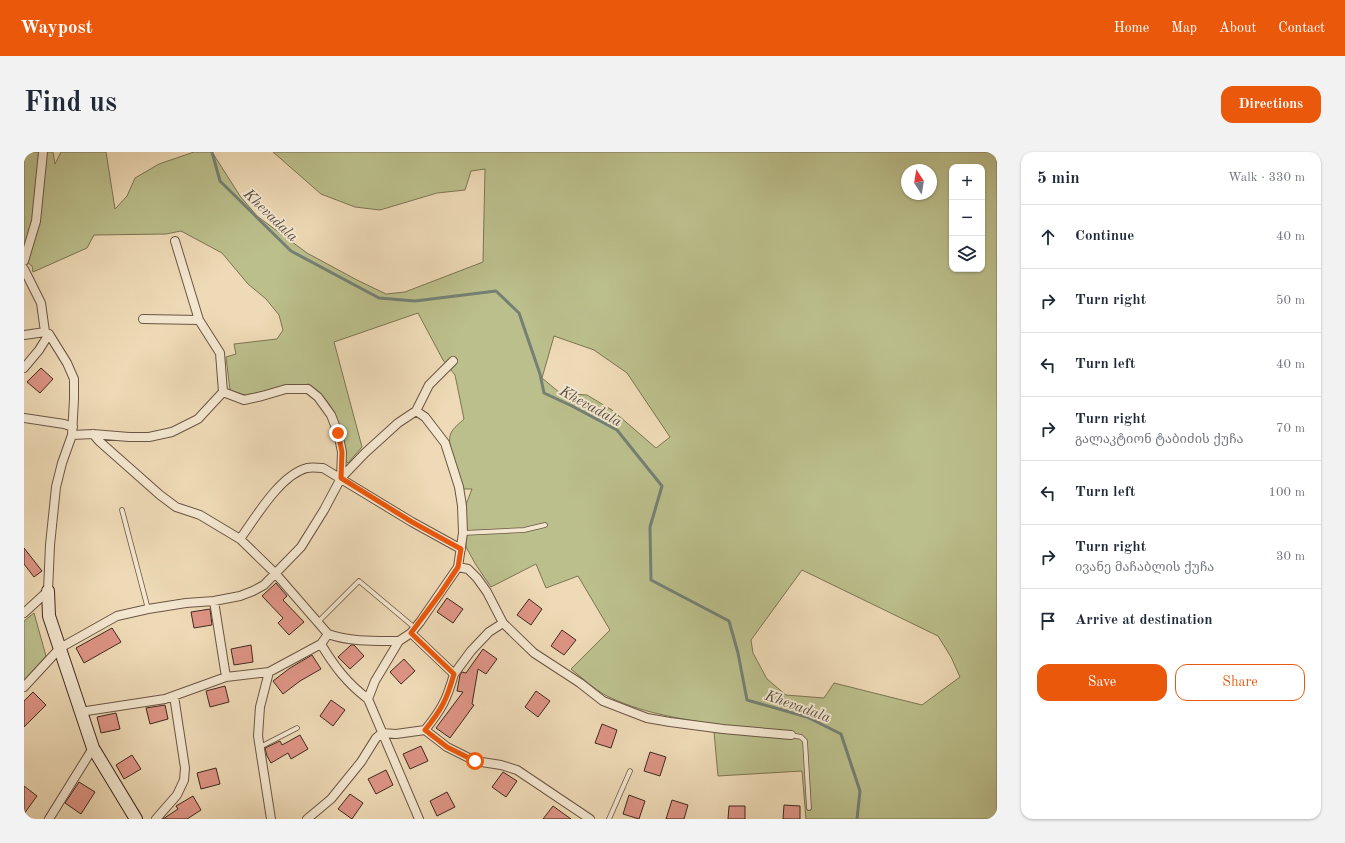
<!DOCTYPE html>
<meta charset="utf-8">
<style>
:root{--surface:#fff;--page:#f2f2f3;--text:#1f2937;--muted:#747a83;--line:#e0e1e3;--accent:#ea580c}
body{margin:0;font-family:"Old Standard TT","Noto Serif Georgian",serif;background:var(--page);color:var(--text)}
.controls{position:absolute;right:12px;top:12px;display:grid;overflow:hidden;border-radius:8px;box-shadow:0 1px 3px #0004}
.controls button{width:36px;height:36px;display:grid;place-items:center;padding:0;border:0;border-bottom:1px solid var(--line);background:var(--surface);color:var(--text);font:20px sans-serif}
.compass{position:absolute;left:877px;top:12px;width:36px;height:36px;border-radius:50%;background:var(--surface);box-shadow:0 1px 3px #0004;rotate:348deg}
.stop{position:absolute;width:12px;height:12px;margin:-9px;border:3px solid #ea580c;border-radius:50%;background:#fff}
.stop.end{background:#ea580c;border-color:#fff;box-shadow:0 1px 4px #0008}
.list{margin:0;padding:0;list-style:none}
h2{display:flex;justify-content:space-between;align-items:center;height:52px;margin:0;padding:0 16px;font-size:17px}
h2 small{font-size:13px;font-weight:400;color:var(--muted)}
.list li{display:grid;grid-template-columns:26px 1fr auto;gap:12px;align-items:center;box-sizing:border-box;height:64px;padding:0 16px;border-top:1px solid var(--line)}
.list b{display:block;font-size:15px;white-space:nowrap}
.list p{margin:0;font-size:13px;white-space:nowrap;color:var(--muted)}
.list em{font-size:13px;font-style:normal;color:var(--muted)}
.actions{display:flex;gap:8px;padding:12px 16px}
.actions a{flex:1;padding:9px 0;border:1px solid var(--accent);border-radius:12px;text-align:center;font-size:14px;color:var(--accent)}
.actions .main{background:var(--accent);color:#fff}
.icon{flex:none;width:22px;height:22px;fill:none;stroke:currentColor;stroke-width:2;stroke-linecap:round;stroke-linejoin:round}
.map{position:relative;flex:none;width:973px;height:667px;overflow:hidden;border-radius:12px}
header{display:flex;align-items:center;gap:24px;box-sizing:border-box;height:56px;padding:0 20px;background:var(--accent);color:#fff}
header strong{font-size:19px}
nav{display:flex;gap:22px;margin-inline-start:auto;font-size:14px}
.intro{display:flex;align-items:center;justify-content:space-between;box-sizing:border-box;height:96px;padding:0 24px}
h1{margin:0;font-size:28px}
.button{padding:10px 18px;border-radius:12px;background:var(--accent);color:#fff;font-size:14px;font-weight:700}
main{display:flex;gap:24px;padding:0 24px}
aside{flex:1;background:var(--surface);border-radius:12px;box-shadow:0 1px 3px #0004}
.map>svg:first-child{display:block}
.green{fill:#bbbf8c;stroke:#7d7455;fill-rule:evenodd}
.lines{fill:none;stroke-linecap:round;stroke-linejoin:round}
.stream{stroke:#758075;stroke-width:3}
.building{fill:#de9485;stroke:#3f291e}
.lane-casing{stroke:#6b5544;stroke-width:5.5}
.street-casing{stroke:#6b5544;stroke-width:10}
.secondary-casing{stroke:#3f291e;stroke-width:14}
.lane{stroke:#f4e7d0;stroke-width:4}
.street{stroke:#f4e7d0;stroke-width:8}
.secondary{stroke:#f4e7d0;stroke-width:12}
.route{stroke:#ea580c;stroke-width:5}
.labels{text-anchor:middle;stroke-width:4;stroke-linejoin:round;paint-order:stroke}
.water-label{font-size:15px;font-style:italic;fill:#564d42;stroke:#f4e7d0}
</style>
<header>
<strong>Waypost</strong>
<nav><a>Home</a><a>Map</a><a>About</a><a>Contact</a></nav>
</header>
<div class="intro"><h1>Find us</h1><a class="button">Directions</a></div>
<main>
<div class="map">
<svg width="973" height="667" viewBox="0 0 973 667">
<rect width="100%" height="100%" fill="#eedab6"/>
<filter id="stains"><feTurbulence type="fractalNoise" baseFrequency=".005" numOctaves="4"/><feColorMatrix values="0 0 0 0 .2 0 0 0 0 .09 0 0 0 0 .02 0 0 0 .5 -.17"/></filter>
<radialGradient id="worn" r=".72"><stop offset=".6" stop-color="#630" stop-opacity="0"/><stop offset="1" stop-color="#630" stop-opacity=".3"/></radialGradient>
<path class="green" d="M0,0H29L31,12L37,0H82L91,57L103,44L111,26L135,12L170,0H188L216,44L233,64L283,101L333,128L362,142L381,140L459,110L461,17L447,19L441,38L413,41L356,58L331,55L297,42L249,0H973V667H782L778,619L694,624L690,580L693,573C654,566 616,561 581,543C569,536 558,526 547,517L586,478L554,424L522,436L512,412L467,435L452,413L442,395L441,355L448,337H439C435,324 421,293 427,281C429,276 436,271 440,267L431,223L419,208L394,161L310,190L338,295L324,311L321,309C322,290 315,268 305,252C300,244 291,238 285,232L221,243L206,238L202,205L212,202L210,192L253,187L259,178L255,163L242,147L224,132L198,101L157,79L142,82L70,83L63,96L9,120L8,114L0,108ZM928,15H958V117H928ZM883,18H907V42H883ZM530,184L570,198L603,221L646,285L632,296L588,258L563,243L536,241L518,226ZM778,418L914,484L927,505L936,525L898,553L810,531L800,546L762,543L743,527L729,501L727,488Z
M10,461L22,504L0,528V469Z"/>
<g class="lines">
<path class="stream" d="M188,0L196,29L267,99L355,146L391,149L472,139L495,161L516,222L520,241L548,254L593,278L638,334L626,375L627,428L705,469L714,501L723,548L783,565L817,582L836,639L833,667"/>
</g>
<path class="building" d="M17,216L29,227L16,241L3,230Z
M0,396L18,419L10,425L0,412Z
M252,431L263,444L259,448L280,470L265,483L254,471L259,466L238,444Z
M423,446L439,457L429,471L413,460Z
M505,447L518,457L507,473L493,463Z
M186,457L188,473L170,476L167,460Z
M88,476L97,490L60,511L52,496Z
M538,478L552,488L540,503L527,494Z
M227,493L229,510L210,513L207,497Z
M327,493H330L340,504L326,517L314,505Z
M459,497L473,507L462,522L454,517L448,552L450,553L426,586L412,576L439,540L433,539L436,523L438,520L442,521Z
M288,503L297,517L276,529L259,542L249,529L266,516Z
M380,507L391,519L377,532L366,520Z
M201,534L205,550L186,555L182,539Z
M512,539L526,549L514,565L501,555Z
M9,540L22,553L0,575V549Z
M307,548L321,558L309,574L296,564Z
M141,553L144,567L126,572L122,556Z
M92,561L96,577L77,581L73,565Z
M578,572L593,578L587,596L571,591Z
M276,583L284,597L267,607L264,601L247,611L243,604L241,596L256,589L258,593Z
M397,594L404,609L386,617L379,602Z
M626,600L642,605L636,624L620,619Z
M108,603L117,617L100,627L92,613Z
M192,616L196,632L177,637L173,621Z
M362,618L369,633L352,642L344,627Z
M479,620L493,629L482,645L468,635Z
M55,630L71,640L57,662L41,651Z
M0,634L13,644L0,662Z
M423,640L431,655L413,664L406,649Z
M326,642L339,651L328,667L314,657Z
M605,643L621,649L615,667L599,662Z
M169,644L177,658L163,667H139L154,657L152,654Z
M648,648L664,653L660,667H642Z
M760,653L776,654V667H759Z
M529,654L547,667H519Z
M705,654H721V667H704Z"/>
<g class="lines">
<g class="lane-casing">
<path id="lane" d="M98,358L124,457
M439,381L500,378L521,373
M294,470L335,429L391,476
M767,583L777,585L781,589L785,656
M236,595L273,576
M585,667L606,619"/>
</g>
<g class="street-casing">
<path id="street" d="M151,89L175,168L196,201L199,240
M0,109L12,69L19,0
M0,117L17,151L21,180L25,182L43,211L50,227V247L48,283L38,311L32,335L26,393L24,439L0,461
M119,167L175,168
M0,183L21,180
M0,216L15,198L25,182
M199,240L220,248L238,244L262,237H284L294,245L307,263L314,281L318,300L317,326
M392,259L401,265L421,291L435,335L438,354L439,381L434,415L396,470L387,481L375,489L351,529L344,547L395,667
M0,266L40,272L49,275
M69,282L75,289L136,343L152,355L176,363L216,387L251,421L304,482C326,490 352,489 375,489
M48,283L69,282L105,285H125L148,280L174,267L199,240
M216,387C232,365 256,323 283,316C288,315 294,316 299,316L388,370L437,397
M434,415L444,417L453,426L463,440L479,471L510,501L556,531L579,549L623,566L646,570L699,577L767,583
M190,449L202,525
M387,481L430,522C423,547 418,557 401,578
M297,492C310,514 323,531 344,547
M245,520L236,555L234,584L247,667
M430,522L447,499L465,480L479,471
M0,535L36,496L93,464L124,457L162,451L190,449L216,444L229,439L240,433L277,395L300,358L317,326L341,301L374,271L392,259L405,233L429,209
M56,560L141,547L202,525L245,520L297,492L304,482
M358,581L372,582L401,578L423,595L451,609L477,613L493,618L566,667
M25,667L69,596
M132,667L153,643L160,628L161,616L150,544
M283,667L307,647L337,610L352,586L358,581"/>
</g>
<g class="secondary-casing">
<path id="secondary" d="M24,439L25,464L69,596L112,667"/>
</g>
<use href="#lane" class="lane"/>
<use href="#street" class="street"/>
<use href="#secondary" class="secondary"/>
</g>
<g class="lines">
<path class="route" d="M314,281L318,300L317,326L388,370L437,397L434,415L416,442L387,481L430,522C423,547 418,557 401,578L423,595L451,609"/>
</g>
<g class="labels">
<g class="water-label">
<text transform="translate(247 63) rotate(44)" y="5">Khevadala</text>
<text transform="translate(567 254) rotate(29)" y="5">Khevadala</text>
<text transform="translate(774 554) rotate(20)" y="5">Khevadala</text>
</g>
</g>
<rect width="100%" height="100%" filter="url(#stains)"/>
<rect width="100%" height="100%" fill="url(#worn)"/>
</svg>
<div class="controls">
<button>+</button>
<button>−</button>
<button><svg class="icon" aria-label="layers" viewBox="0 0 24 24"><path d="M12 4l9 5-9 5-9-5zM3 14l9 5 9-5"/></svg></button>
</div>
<svg class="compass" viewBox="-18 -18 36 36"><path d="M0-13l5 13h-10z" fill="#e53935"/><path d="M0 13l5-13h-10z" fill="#747a83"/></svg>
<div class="stop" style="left:451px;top:609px"></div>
<div class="stop end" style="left:314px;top:281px"></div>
</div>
<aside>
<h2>5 min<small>Walk · 330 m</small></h2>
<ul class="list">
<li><svg class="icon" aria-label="ahead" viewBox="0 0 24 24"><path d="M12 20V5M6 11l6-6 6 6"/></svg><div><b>Continue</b></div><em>40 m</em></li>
<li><svg class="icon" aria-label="right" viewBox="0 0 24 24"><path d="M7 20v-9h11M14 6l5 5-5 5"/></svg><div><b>Turn right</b></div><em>50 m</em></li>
<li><svg class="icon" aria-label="left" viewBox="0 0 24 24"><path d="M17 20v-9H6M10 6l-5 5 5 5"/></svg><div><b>Turn left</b></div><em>40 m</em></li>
<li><svg class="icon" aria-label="right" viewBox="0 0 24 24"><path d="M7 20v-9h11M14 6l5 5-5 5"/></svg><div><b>Turn right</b><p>გალაკტიონ ტაბიძის ქუჩა</p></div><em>70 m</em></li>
<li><svg class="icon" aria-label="left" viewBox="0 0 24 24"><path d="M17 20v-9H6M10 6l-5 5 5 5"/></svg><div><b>Turn left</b></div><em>100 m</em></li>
<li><svg class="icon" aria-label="right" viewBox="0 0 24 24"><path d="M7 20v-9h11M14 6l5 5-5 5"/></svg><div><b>Turn right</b><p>ივანე მაჩაბლის ქუჩა</p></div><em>30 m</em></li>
<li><svg class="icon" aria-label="arrive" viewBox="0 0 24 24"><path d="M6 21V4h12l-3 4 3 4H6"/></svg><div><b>Arrive at destination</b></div></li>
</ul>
<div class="actions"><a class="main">Save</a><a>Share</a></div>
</aside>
</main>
